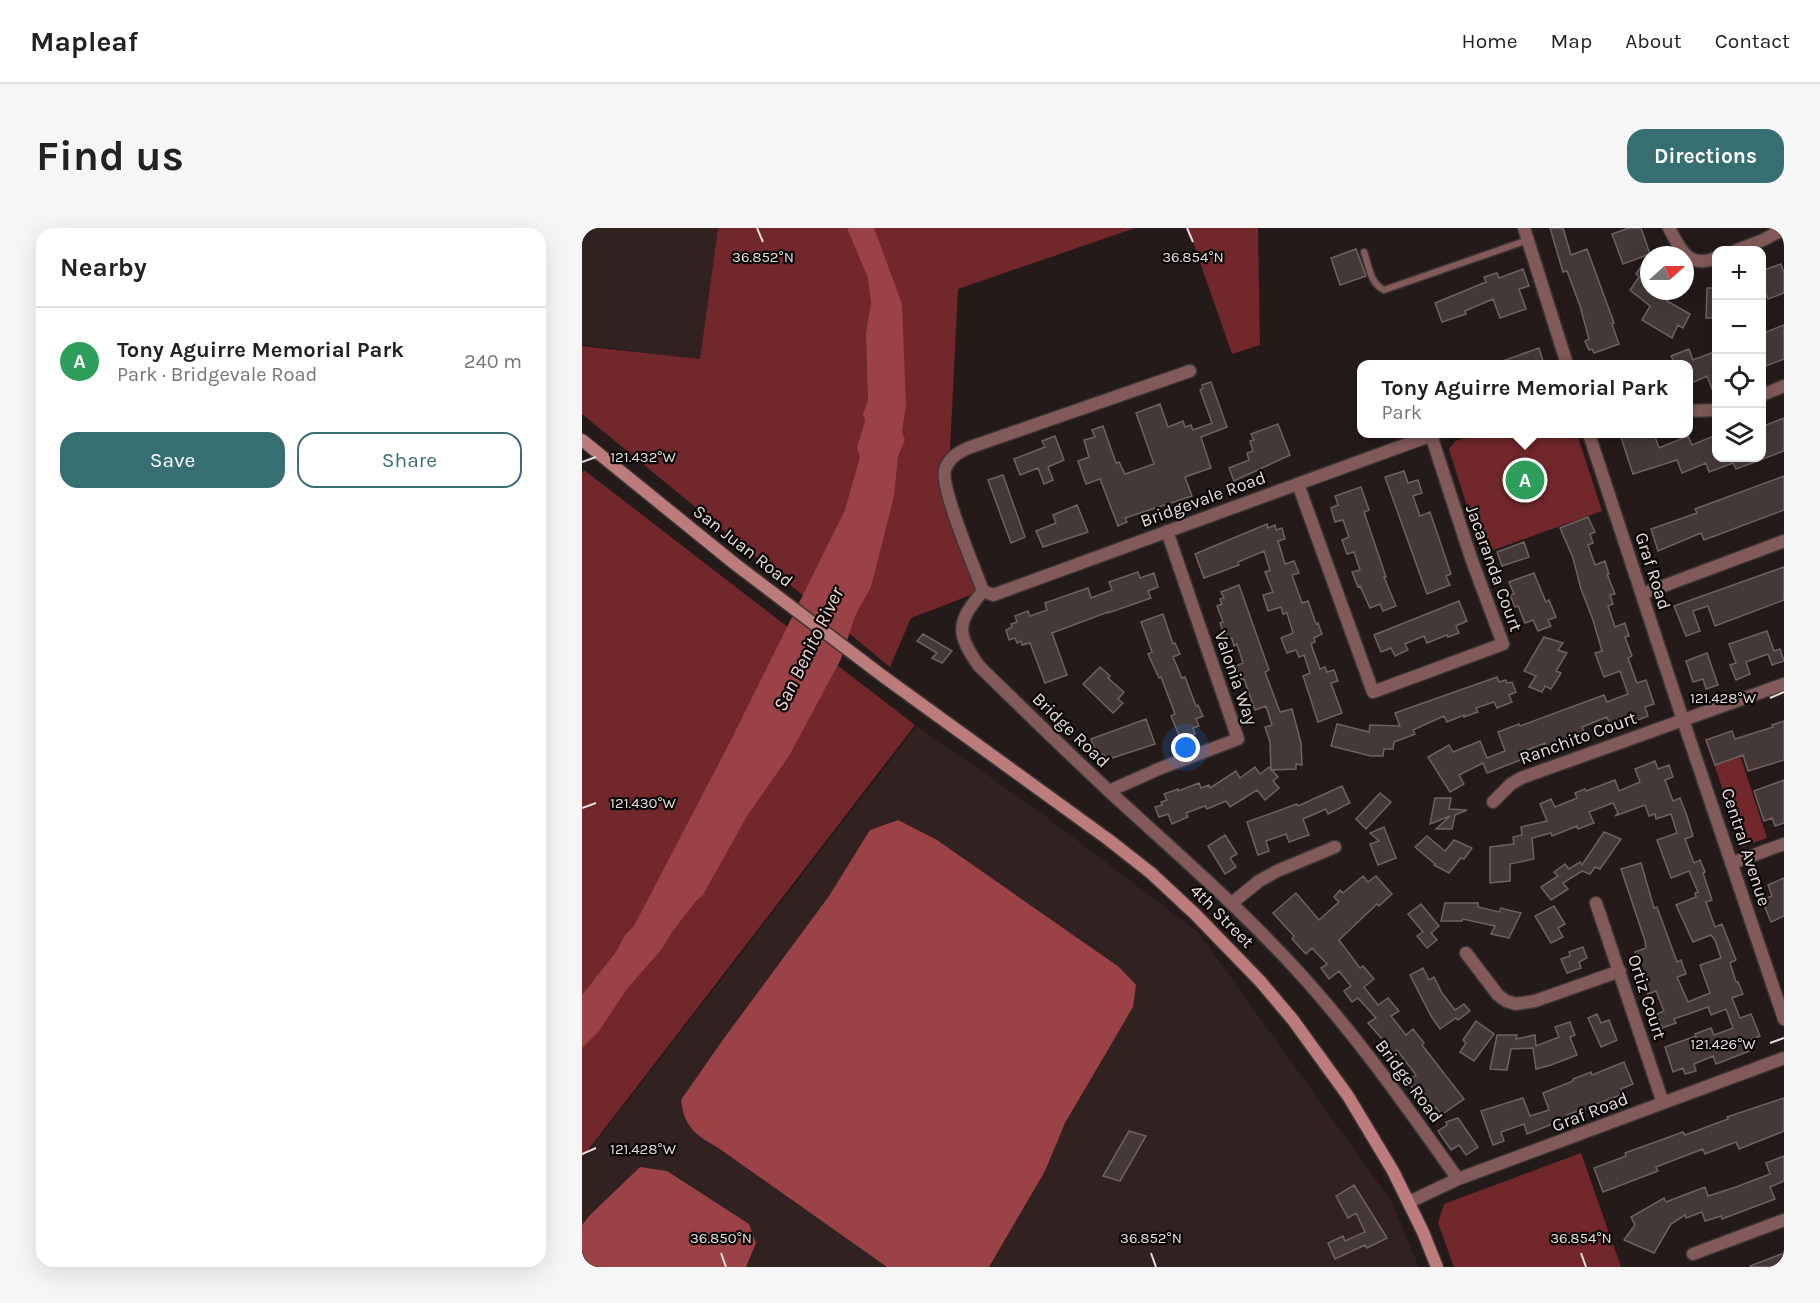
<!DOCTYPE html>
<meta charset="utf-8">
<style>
:root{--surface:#fff;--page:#f6f6f6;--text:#222;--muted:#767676;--line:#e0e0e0;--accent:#376e72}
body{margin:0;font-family:Karla,sans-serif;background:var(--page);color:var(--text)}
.controls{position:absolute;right:18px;top:18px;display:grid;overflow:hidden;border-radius:12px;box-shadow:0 6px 24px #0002}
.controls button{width:54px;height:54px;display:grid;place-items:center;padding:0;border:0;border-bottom:2px solid var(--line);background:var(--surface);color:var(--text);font:30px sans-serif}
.compass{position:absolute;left:1058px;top:18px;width:54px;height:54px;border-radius:50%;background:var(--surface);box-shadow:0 6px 24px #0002;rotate:69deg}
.you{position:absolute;left:604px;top:520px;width:21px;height:21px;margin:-15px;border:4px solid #fff;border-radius:50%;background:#1a73e8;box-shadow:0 0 0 9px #1a73e833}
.badge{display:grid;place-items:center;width:39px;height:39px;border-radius:50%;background:var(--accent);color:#fff;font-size:20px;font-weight:700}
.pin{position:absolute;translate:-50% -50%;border:3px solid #fff;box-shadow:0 2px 6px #0006}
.popup{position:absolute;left:775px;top:132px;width:336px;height:78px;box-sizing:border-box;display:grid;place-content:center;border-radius:12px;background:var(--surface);filter:drop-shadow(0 2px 4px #0005);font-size:20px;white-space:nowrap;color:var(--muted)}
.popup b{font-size:22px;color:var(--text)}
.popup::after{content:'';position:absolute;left:50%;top:100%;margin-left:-12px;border:12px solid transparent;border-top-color:var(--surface)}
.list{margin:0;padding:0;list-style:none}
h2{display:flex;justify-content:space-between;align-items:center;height:78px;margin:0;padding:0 24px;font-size:26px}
h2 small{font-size:20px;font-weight:400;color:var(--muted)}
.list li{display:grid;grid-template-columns:39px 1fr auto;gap:18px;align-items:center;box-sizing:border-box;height:108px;padding:0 24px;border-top:2px solid var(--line)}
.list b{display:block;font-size:22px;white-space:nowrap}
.list p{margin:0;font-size:20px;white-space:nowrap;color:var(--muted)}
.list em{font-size:20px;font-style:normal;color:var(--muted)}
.actions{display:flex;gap:12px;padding:18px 24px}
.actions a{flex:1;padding:14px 0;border:2px solid var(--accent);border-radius:18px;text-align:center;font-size:21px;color:var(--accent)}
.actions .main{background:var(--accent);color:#fff}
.icon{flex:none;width:33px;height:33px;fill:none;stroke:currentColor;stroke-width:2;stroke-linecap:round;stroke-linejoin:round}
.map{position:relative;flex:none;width:1202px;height:1039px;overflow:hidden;border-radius:18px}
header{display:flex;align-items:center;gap:36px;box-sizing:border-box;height:84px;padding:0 30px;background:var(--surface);border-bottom:2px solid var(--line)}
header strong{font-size:28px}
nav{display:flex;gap:33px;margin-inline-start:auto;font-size:21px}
.intro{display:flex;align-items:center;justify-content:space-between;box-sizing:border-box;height:144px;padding:0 36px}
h1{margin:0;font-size:42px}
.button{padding:15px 27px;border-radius:18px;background:var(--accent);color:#fff;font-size:21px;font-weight:700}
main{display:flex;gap:36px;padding:0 36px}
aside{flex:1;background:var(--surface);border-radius:18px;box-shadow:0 6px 24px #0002}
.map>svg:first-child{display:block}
.built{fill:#312120}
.green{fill:#72272b}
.water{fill:#9a4245}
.building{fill:#443938;stroke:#6e6261;stroke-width:1.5}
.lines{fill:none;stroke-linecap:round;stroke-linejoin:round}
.service-casing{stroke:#3f3535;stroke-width:9}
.minor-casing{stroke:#3f3535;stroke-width:15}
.tertiary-casing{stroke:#3f3535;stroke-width:15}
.secondary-casing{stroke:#3f3535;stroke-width:15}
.service{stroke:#825a59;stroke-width:6}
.minor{stroke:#825a59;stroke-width:12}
.tertiary{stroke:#825a59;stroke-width:12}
.secondary{stroke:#bc7c7b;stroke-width:12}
.ticks{fill:none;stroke:#e4dcdc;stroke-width:2}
.labels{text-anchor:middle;stroke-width:4.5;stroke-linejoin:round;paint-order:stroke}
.street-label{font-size:18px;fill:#e4dcdc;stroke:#0a0606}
.water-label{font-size:20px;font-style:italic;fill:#efd5d4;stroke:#0a0606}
.ticks-label{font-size:15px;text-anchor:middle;fill:#e4dcdc;stroke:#0a0606;stroke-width:4.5;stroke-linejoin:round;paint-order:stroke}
</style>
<header>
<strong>Mapleaf</strong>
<nav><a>Home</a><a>Map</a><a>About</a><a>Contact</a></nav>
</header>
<div class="intro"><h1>Find us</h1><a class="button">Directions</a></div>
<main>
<aside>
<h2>Nearby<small></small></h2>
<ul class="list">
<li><span class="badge" style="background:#2e9e5b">A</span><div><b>Tony Aguirre Memorial Park</b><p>Park · Bridgevale Road</p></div><em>240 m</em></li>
</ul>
<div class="actions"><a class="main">Save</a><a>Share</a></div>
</aside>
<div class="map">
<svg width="1202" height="1039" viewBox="0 0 1202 1039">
<rect width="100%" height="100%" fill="#241a1a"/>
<path class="built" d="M0,0H136L118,131L0,117Z
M335,498L458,584L617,705L809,973L837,1039H0V932Z"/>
<path class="green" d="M136,0H553L376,61L368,222L362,230L394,365L329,390L308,439L0,186V118L118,131Z
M606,0H676L678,117L650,126Z
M894,206H995L1020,283L900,326L867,221L873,213Z
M2,242L333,497L0,930V245Z
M1150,503L1185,610L1160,619L1124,512Z
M999,925L1039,1039H872L856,995L862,976Z"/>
<path class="water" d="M265,0H292L320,76L324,176L320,204L323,212L316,228L312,268L289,359L273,388L259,431L207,528L165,588L121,667L114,673L90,704L79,722L45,761L17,803L0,820V767L34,724L43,707L52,698L149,512L263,282L278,229L275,220L283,193L281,186L286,172L284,105L289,75L286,50Z
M316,592L355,612L537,739L554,757L551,779L483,895L463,943L407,1039H305L135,919C113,907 102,898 99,872L140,813L247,668L288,602Z
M58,939L85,943L167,996L174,1015L164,1039H0V997L8,987Z"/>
<path class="building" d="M968,0H981L989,27L1005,21L1032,95L1030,96L1037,116L1012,125L1010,121L1007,122L1003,113L1007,111L998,78L985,43L981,44Z
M1047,0H1059L1068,26L1041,36L1030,6Z
M774,21L784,48L758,57L749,30Z
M1067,27V63H1074L1087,70L1085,73L1108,86L1101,100L1096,97L1090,110L1060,92L1068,78L1048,62L1057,49L1054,46Z
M1199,36L1202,45V65L1186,71L1179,53V43Z
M941,41L947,58L937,61L944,81L918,90L911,71L883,83L884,86L860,94L853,75L904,54L902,49L915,45L917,50Z
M1125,60H1134V90H1124Z
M1202,97V131L1179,140V106Z
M957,120L962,136H916L915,135Z
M1107,121L1111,132L1134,123V171L1125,148L1107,156V136H1093L1089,128Z
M629,154L645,199L619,209L629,240L603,249L610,268L543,290L545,294L536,298L518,251L504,256L496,233L507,229L502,212L513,209L510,202L521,198L534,235L537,234L543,246L572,236L554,185L578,176L586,199L601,193L603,199L609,197L611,202L630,195L618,162L621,160L620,157Z
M1202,190V223L1154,241L1151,235L1127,244L1124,235L1100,245L1095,232L1051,246L1038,206H1072L1077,220L1106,208L1110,217L1134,207V230H1179V199Z
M696,196L708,227L652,253L647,240L667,232L665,225L671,223L668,213L672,212L669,206Z
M473,208L482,232L466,239L471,252L462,256L456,240L438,247L432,231L463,219L460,213Z
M822,243L826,255L836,252L840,265L831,268L838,288L848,284L869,346L864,348L868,357L845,366L803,249Z
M421,247L443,309L429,315L406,252Z
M1202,248V282L1122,312L1119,305L1076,323L1069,301L1115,285L1113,281Z
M779,259L787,282L782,284L804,349H802L814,378L801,383L798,376L788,380L778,358L776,359L770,344L778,342L772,324L765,326L760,312L767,309L761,292L753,294L749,280L756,277L753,268Z
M495,277L506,304L461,319L454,303L474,295L471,287Z
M1006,289L1013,304L1008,306L1011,315L1006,317L1013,337L1023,333L1027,346H1025L1033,366L1028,367L1031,376L1026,378L1033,399L1043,395L1047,408L1043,409L1050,428L1046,430L1055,455L1064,452L1072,476L1063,479L1066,488L1053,493L1052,489L1029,499L1025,489L1000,499L1004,507L966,522L963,515L938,525L941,531L905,545L901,535L877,547L882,556L868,564L846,529L867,517L871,524L898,513L905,530L923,523L916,504L937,496L938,498L1022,467L1025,474L1046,466L1038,443L1022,449L1013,425L1020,423L1011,392L999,361L991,330L978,300Z
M685,296L686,300L693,297L694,302L700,300L703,311L696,313L703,336L712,333L717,345L710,347L720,375L726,373L734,396L736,395L740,406L732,410L733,414L729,416L738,441L743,439L745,444L752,442L756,453L749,455L760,485L736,494L721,448L728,445L722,427L717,429L714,422L705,425L699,410L711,405L705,385L701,386L699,379L686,383L681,367L691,364L683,344L688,342L682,323L656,334L657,337L622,350L613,326Z
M942,314L947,329L920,338L915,324Z
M1202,339V372L1133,398L1126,378L1111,383L1118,403L1104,408L1092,378Z
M556,344L558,350L572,345L576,359L566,363L569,370L526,385V384L470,405L485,447L463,455L448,415L440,417L439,413L435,415L433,410L427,412L424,402L430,399L429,396L435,394L433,388L446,383L448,388L465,382L463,375L506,360L509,370L530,362L527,354Z
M952,345L964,374L967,372L974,389L966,392L969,398L956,403L951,392L943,395L936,378L933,379L928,367L932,366L927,354Z
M657,357L687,442L683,444L698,484L710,481L719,515L720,537L714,536V541L690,542L696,549L691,553L697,560L683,572L675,562L648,579L644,573L625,581L623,578L604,585L606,589L590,596L586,586L577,589L573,579L580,577L579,574L585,572L582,566L596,561V563L617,555L619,560L627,557L628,560L654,543L658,550L673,539L678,546L687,539L689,542L688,514L683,499L690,497L684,478L673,482L662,451L659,452L654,438L661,435L655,416L652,418L650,410L644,412L638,395L641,394L635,378L640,376L638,371L642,370L639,364Z
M877,373L885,393L874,398L877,405L866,409L865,407L845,415L842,408L823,416L826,422L813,428L809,420L799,424L792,407Z
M581,386L591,416L593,415L598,426L591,429L600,450L603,449L614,478L616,477L621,488L614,491L617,498L611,500L613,506L599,512L589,488L593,486L579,449L577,450L566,426L570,424L559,394Z
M1185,403L1192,423L1198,421L1202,433L1190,437L1186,426L1164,434L1168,446L1154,452L1148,437L1154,435L1147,416Z
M341,406L370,423L360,435L350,430L355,425L335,413Z
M962,409L981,415L976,422L985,425L974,443L979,445L969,461L963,458L960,464L947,459L954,448L942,443Z
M1125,425L1136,457L1124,461L1121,451L1111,454L1104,433Z
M518,439L528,448L526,450L542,464L536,471L541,475L531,485L501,456Z
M915,449L917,454L924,452L925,455L930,454L934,464L927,467L930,474L915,480L912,474L894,480L896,484L882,489V487L865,494L862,488L844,496L831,502L833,506L812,514L811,521H802L801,528H789L749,518L755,496L787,504L788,497L818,498L813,485Z
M564,491L573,516L524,532L522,527L516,529L509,511Z
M1202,493V532L1166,543L1161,527L1133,537L1124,512L1150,503L1153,511L1191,499L1190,497Z
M1073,533L1076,541L1087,537L1091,549L1083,552L1091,573L1098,570L1105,588L1111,608L1103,611L1112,635L1118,632L1123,644L1121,645L1130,672L1124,674L1133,699L1140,696L1154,732L1148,735L1154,754H1156L1161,766L1150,770L1158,790L1169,786L1178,808L1166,813L1170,822L1134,836L1131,828L1112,836L1114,843L1103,846L1101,840L1091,844L1083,819L1114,808L1113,806L1129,800L1132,807L1151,800L1144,781L1129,787L1126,779L1092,791L1094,795L1080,800L1075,786L1082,783L1074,763L1066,766L1060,751L1062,750L1053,724L1064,720L1063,713L1039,641L1059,635L1072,680L1075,679L1095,734L1099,732L1104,746L1095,749L1106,774L1128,765L1118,737L1139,730L1133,712L1129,707L1111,714L1094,677L1114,669L1113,665L1116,664L1107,643L1089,650L1075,612L1095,605L1089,586L1074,591L1073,586L1067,588L1063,577L1033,588L1036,585L1031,575L1007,584L1012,595L996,601L995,598L970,608L969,605L950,610L952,631L928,636V653L908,655V619L932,616L931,609L940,607L939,599L965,593L958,576L969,571L973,579L995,570L993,565L1003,561L1004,563L1033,552L1037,563L1058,554L1053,541Z
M1202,552V595L1193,598L1190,590L1182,593L1172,563Z
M760,558L768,575L746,586L744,581L721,591L727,607L707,614L704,606L684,613L687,623L676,627L665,594L715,576L716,578Z
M798,565L809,574L784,601L774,591Z
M853,570H869L867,581L885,582L873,587L870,601H854L868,588L848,596Z
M802,599L814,630L796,637L788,616L797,613L788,605Z
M1022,604L1039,611L1018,641L1013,639L1008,646L1000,643L981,655L986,661L969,672L959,659L976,648L972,644L983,636L987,641L998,634L1000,637Z
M643,607L655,626L648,630L654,639L643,646L626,618Z
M845,608L863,623L872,612L890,620L882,631L879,630L867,645L852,637L853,636L833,619Z
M781,648L786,654L794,648L810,666L797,678L795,676L757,712L778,740L781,738L792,751L782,759L796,777L806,770L817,783L809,788L824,807L831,801L842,815L840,817L882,871L859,887L854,879L848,883L825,853L834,847L815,822L806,829L798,819L802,816L800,811L786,795L794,790L776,770L770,774L762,763L769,758L757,743L747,751L739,740L745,736L730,720L724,726L710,711L712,708L691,685L714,665L737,692L757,674L752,669L758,662L761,665Z
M1202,650V688L1189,694L1180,672L1190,668L1186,657Z
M863,675H896V679L917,684L919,680L939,685L927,710L909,706L913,698L881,691L880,693H859Z
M839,676L857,698L849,705L855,712L845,720L835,708L841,704L826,686Z
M972,678L983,696L976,700L981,709L969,715L953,688Z
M1001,719L1005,730L997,734L999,740L985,745L979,731L988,728L987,724Z
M841,740L847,752L852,749L860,765L873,782L882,776L888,783L876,792L874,790L858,801L849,788L828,747Z
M1015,786L1019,795L1027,792L1035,812L1019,819L1006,790Z
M894,793L912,806L892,833L878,824L884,815L881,812Z
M988,794L993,807L988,809L995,827L969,837L954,841L951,820L929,821L925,842L908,841L915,807H935L934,811L953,807L954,818L977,809L973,799Z
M1042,834L1051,856L1039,861L1041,866L985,887L986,890L945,906L942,896L919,904L922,913L911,917L899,883L941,870L948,888L967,882L961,865L991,853V851L1009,844L1010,847Z
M1202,870V903L1157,921L1154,914L1123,926L1121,921L1074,939L1076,943L1021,964L1012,940L1044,928L1043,925L1101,904L1103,907L1146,891L1145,889Z
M876,890L896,919L884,927L877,917L869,922L856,903L865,897L864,894Z
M547,903L564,908L538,953L521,948Z
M1202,928V953L1188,959L1193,971L1140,991L1139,988L1123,993L1120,984L1104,990L1103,987L1089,996L1072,1025L1042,1012L1053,997L1049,989L1082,970L1084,974L1123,959L1126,968L1154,959L1188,946L1184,935Z
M772,957L805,1010L785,1020L783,1017L753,1031L746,1015L761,1008L763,1013L783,1004L774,985L766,990L754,968Z
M1202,1025V1039H1168V1038Z"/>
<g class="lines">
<g class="service-casing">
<path id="service" d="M782,24C787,38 788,55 802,62L946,12"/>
</g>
<g class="minor-casing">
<path id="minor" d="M942,0L985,136
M1087,0C1099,22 1106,41 1134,30
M1155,22L1181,12L1202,1
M1180,167L1202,158
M1106,183L1134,182
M1007,206L1101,492
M716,256L791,464L921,416L889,330L849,207
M401,363C375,394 373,404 397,438C440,480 483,522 528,564C590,621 655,677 712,739C773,805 824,878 876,951
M401,363L411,367L853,206
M401,363C393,341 358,259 363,242C366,230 377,224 386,220L608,143
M1060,366L1202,313
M527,563L579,540L656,511L585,303
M911,574L929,556L939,550L1202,456
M1150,635L1202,616
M650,675L677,653L695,643L753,619
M1014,675L1081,875
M884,725L916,767L924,773L934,776L953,773L1038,743
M827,974L876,951L1202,830
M1111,1026L1202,992"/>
</g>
<g class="tertiary-casing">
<path id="tertiary" d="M1101,492L1202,791"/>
</g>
<g class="secondary-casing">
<path id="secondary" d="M0,212L153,336L302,449L527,612L569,645L613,686L678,753L711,792L766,868L811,943L841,1004L855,1039"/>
</g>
<use href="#service" class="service"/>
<use href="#minor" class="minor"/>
<use href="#tertiary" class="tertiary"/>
<use href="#secondary" class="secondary"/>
</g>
<path class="ticks" d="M175,0L181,14M605,0L611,14M0,234L14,229M1188,470L1202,464M0,580L14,575M1188,815L1202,810M0,926L14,920M139,1025L144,1039M569,1025L574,1039M999,1025L1004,1039"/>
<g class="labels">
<g class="street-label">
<text transform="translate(621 271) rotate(-20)" y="6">Bridgevale Road</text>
<text transform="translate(161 318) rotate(38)" y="6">San Juan Road</text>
<text transform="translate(912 340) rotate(70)" y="6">Jacaranda Court</text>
<text transform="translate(1071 343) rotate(72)" y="6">Graf Road</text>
<text transform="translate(654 450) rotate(71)" y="6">Valonia Way</text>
<text transform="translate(489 502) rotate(44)" y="6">Bridge Road</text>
<text transform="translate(996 510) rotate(-20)" y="6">Ranchito Court</text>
<text transform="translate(1164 619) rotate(72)" y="6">Central Avenue</text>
<text transform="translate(640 688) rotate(45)" y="6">4th Street</text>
<text transform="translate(1065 769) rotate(72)" y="6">Ortiz Court</text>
<text transform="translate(827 853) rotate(53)" y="6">Bridge Road</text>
<text transform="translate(1008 884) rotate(-21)" y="6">Graf Road</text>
</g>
<g class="water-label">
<text transform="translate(226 421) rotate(-64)" y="7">San Benito River</text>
</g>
</g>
<g class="ticks-label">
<text x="181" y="34">36.852°N</text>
<text x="611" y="34">36.854°N</text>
<text x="61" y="234">121.432°W</text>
<text x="1141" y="475">121.428°W</text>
<text x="61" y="580">121.430°W</text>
<text x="1141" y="821">121.426°W</text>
<text x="61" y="926">121.428°W</text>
<text x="139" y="1015">36.850°N</text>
<text x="569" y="1015">36.852°N</text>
<text x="999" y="1015">36.854°N</text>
</g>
</svg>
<div class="controls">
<button>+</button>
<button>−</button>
<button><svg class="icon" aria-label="locate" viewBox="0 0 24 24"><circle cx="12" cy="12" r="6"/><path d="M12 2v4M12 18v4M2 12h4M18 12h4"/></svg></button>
<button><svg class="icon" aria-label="layers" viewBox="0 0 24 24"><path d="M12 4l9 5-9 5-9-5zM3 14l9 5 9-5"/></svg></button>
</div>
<svg class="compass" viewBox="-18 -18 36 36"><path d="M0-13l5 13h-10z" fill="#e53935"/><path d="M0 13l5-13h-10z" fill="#767676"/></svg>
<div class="you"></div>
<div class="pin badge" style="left:943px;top:252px;background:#2e9e5b">A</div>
<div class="popup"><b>Tony Aguirre Memorial Park</b>Park</div>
</div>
</main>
